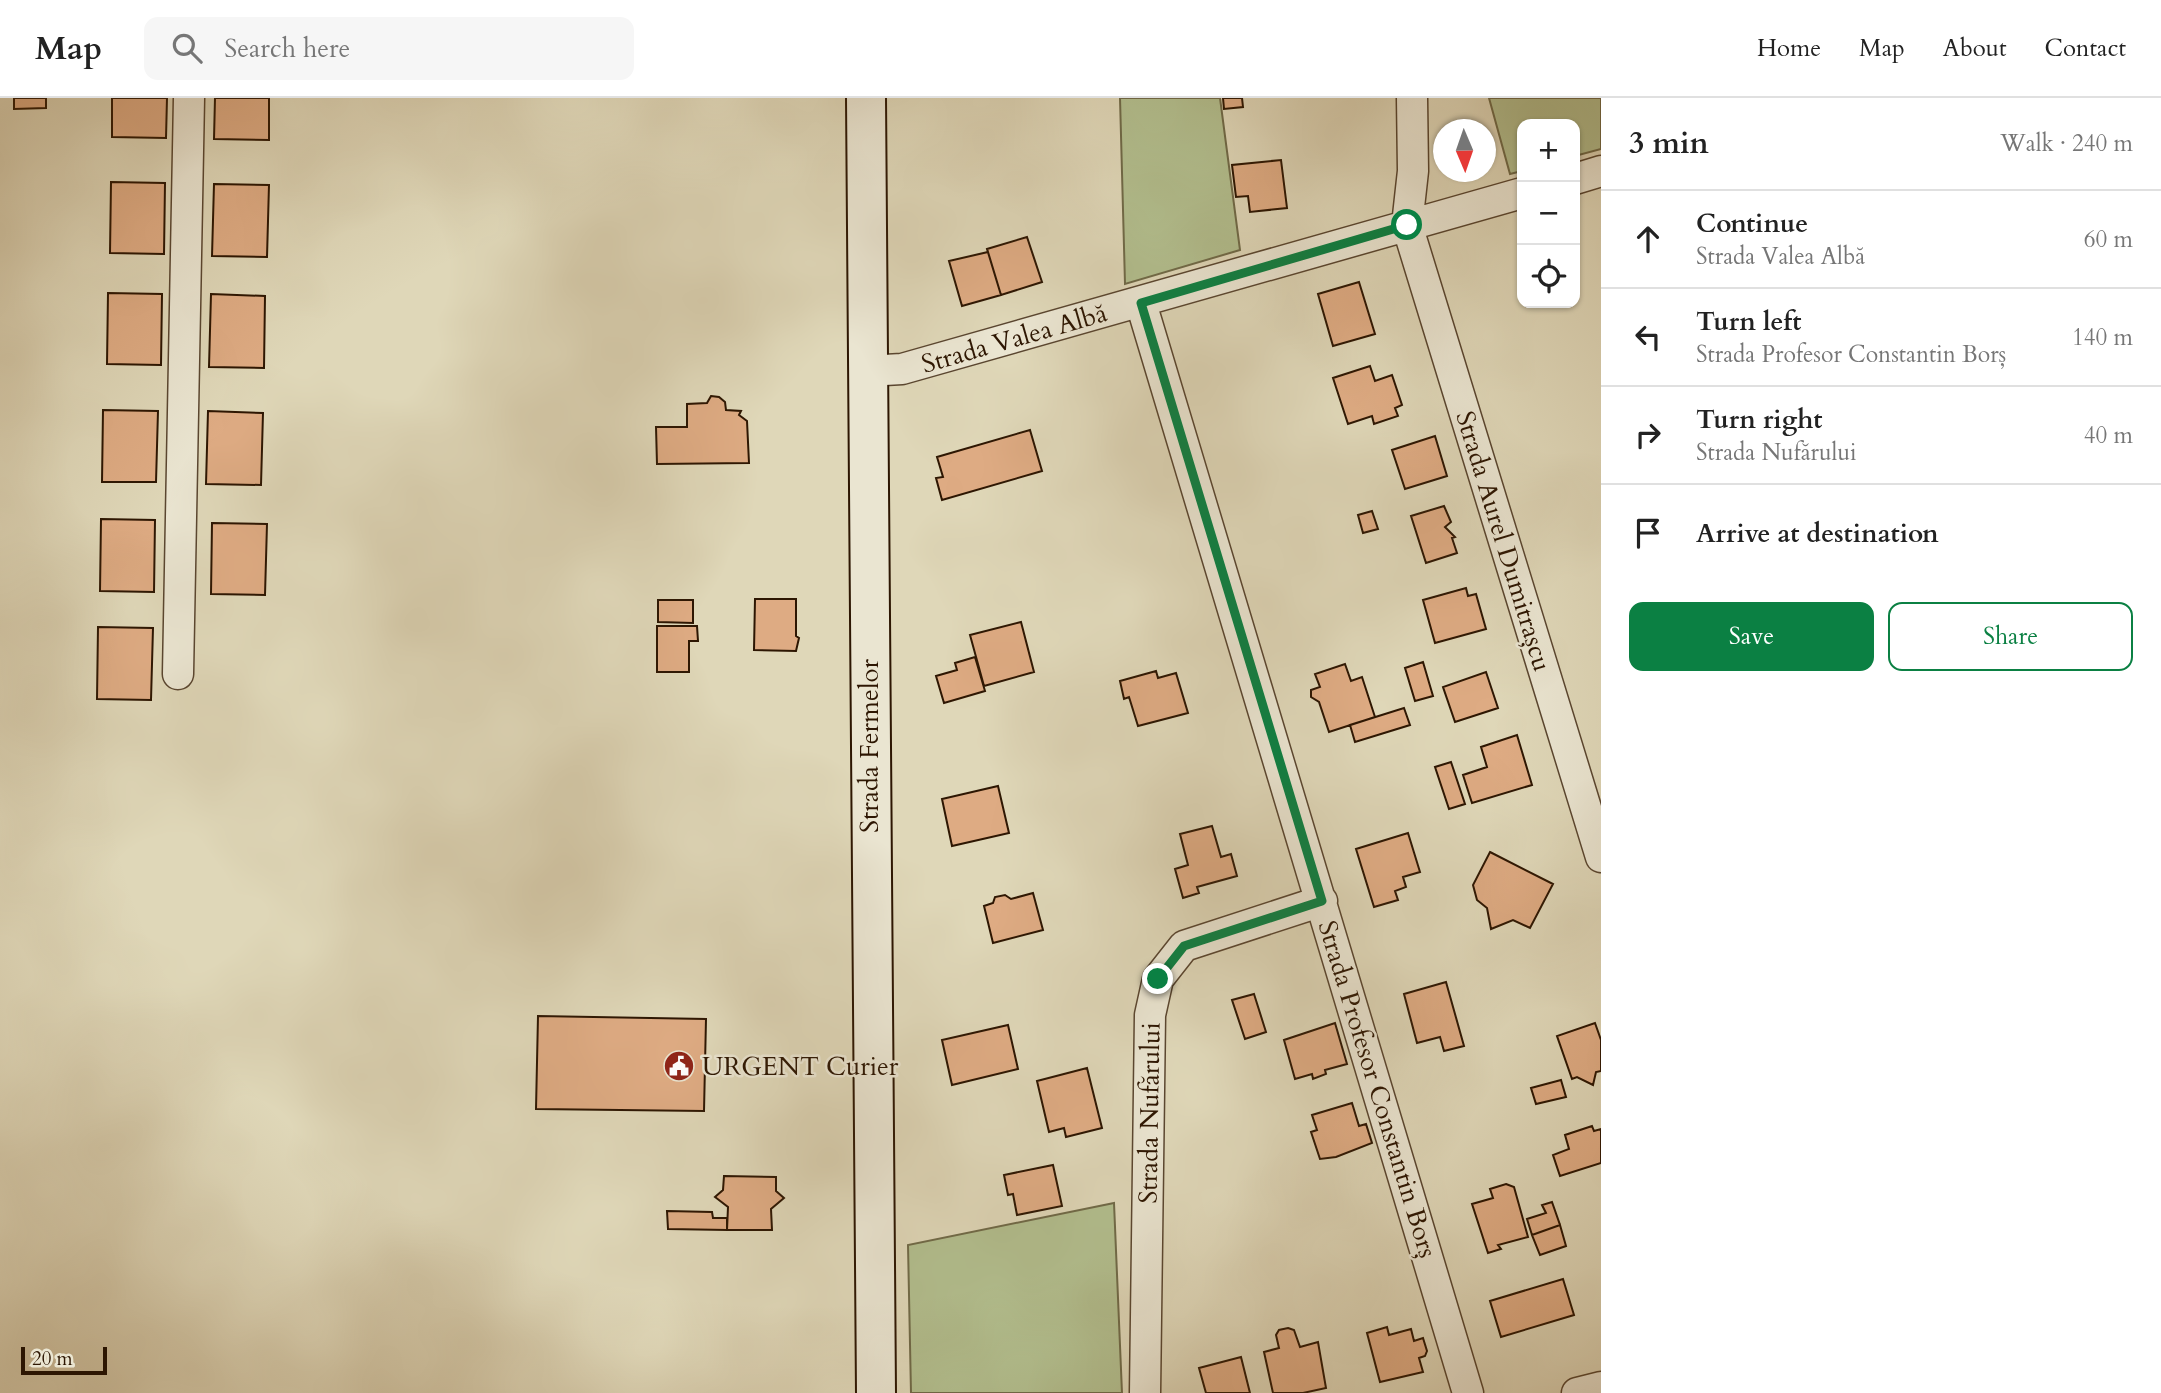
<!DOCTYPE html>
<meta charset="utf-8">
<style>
:root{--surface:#fff;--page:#f6f6f6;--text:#222;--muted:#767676;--line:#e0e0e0;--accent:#0b8043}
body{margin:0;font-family:Cardo,serif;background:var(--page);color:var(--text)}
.controls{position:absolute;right:21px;top:21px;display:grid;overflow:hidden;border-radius:14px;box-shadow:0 2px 5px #0004}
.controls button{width:63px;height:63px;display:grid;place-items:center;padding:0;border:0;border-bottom:2px solid var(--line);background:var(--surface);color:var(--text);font:35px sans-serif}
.compass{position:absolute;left:1433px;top:21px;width:63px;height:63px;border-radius:50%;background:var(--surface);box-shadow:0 2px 5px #0004;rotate:178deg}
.scale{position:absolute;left:21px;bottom:18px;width:86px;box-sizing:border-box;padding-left:7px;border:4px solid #2d1602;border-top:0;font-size:19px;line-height:24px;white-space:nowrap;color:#2d1602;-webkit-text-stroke:5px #eae5d1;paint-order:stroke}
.stop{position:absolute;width:21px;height:21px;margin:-16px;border:5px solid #0b8043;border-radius:50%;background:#fff}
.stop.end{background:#0b8043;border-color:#fff;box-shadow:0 2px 7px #0008}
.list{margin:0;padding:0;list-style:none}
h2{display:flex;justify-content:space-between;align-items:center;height:91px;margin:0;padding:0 28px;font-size:30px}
h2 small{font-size:23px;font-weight:400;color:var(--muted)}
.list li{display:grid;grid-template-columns:46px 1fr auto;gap:21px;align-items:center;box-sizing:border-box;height:98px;padding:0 28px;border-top:2px solid var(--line)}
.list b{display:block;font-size:26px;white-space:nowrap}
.list p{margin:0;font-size:23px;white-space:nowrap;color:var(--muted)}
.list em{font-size:23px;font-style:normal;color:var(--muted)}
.actions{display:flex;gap:14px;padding:21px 28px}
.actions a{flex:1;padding:16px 0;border:2px solid var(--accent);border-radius:14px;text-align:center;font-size:24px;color:var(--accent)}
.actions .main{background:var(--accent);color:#fff}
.icon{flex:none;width:38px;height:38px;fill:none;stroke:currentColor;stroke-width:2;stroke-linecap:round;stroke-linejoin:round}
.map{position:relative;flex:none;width:1601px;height:1295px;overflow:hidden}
header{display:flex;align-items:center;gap:42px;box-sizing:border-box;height:98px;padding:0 35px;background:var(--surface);border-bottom:2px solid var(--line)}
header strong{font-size:33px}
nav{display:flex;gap:38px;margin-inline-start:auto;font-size:24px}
.search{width:490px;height:63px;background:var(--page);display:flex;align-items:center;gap:18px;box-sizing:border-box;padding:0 24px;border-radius:14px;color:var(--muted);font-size:26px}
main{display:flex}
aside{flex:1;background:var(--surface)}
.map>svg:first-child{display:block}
.green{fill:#b2be8e;stroke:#706a48;stroke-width:2}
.building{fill:#deab83;stroke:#2d1602;stroke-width:2}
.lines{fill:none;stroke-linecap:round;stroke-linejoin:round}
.street-casing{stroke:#5a4630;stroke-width:33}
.secondary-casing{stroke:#2d1602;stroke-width:42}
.street{stroke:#eae5d1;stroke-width:30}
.secondary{stroke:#eae5d1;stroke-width:38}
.route{stroke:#0b8043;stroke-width:9}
.labels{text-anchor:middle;stroke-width:5;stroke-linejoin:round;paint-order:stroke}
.street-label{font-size:26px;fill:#2d1602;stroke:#eae5d1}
.poi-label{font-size:26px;fill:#2d1602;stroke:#eae5d1;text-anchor:start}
</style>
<header>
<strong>Map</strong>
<div class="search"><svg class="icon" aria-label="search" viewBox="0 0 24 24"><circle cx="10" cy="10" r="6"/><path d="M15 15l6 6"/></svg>Search here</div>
<nav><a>Home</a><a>Map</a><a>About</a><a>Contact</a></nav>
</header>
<main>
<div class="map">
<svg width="1601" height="1295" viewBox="0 0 1601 1295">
<rect width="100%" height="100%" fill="#dfd7b8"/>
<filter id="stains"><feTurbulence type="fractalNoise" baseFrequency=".00286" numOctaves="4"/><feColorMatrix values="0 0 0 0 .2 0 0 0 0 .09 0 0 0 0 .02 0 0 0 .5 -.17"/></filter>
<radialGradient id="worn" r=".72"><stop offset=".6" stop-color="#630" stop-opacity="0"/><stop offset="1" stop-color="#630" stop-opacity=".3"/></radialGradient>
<path class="green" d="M1120,0H1220L1240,152L1125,186Z
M1489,0H1601V51L1575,58V26H1522V73L1510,76Z
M1114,1105L1122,1295H911L908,1147Z"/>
<path class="building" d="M14,0H46V10L14,11Z
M112,0H167L166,40L112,39Z
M215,0H269V42L214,41Z
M1223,0H1242L1243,9L1224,11Z
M1281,62L1287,110L1250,114L1248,98L1236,99L1232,67Z
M111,84L165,85L164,156L110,155Z
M214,86L269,87L267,159L212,158Z
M1027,139L1042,184L1001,197L987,151Z
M988,154L1001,197L962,208L949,163Z
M1359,184L1375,236L1333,248L1318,196Z
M108,195L162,196L161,267L107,266Z
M211,196L265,198L264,270L209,269Z
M1370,268L1375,283L1392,277L1402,307L1395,310L1398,318L1374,326L1372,318L1348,326L1333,280Z
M711,298L719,299L725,304L726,312L741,313L739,317L747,323L749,365L657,366L656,329H687V306L707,305Z
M103,312L158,313L156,384H102Z
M208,313L263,315L261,387L206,386Z
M1030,332L1042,373L942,402L936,380L943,379L937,359Z
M1435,338L1447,378L1405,391L1392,352Z
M1444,408L1451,424L1445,429L1455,439L1452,440L1457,455L1426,465L1411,418Z
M1372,413L1378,431L1363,435L1358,417Z
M101,421L155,422L154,494L100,493Z
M212,425L267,426L265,497L211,496Z
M1466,490L1468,498L1476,496L1486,531L1435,545L1423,502Z
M755,501H796V538L799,540L796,553L754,552Z
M658,502H693V525L658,524Z
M1021,524L1034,574L984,588L970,537Z
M657,528H697L698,543H689V574H657Z
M98,529L153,530L151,602L97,601Z
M975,559L985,593L944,605L936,578L957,572L955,565Z
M1423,564L1433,598L1415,603L1405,570Z
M1345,566L1351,583L1362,579L1375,619L1329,634L1319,604L1311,599V592L1320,589L1315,576Z
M1156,573L1158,580L1176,575L1188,615L1138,628L1129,599L1124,601L1120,583Z
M1486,574L1498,610L1455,624L1443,589Z
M1404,610L1410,627L1355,644L1350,627Z
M1517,637L1532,687L1472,705L1463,677L1487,669L1481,649Z
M1451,664L1465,706L1449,711L1435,669Z
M998,688L1009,735L952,748L942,701Z
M1212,728L1221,759L1231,756L1237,778L1197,789L1199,795L1183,800L1175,771L1188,767L1180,736Z
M1408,735L1420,774L1403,779L1406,789L1395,793L1398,802L1374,809L1356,751Z
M1490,754L1553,786L1530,830L1513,822L1491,831L1487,810L1477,802L1473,787Z
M1033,795L1043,832L993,845L984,808L993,805L995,799L1005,797L1011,801Z
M1446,884L1464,948L1444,953L1440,939L1417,945L1404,896Z
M1254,896L1266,934L1245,941L1232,902Z
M538,918L706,921L704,1013L536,1011Z
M1335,925L1347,966L1325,972L1326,976L1313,981L1312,976L1295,981L1284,942Z
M1595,925L1601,942V973L1596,974L1593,987L1577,979L1572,981L1557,938Z
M1008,927L1018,971L952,987L942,942Z
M1087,970L1102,1030L1066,1039L1064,1030L1049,1034L1037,983Z
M1561,982L1566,999L1536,1006L1531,990Z
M1352,1005L1359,1028L1366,1026L1372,1045L1336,1059L1320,1061L1311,1034L1317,1032L1312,1017Z
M1592,1028L1594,1033L1601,1031V1065L1560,1078L1553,1057L1569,1051L1565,1037Z
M1053,1067L1062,1108L1017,1117L1013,1096L1008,1097L1004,1077Z
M724,1078L776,1079V1093L784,1100L771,1111L772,1132H727L728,1109L715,1099L723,1092Z
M1506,1086L1514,1089L1528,1139L1498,1147L1501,1151L1488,1155L1472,1106L1493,1100L1490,1091Z
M1552,1104L1560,1127L1532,1137L1527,1121L1546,1115L1542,1107Z
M667,1113L712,1114L713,1120H727V1132L668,1131Z
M1560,1127L1566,1148L1540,1157L1532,1137Z
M1563,1181L1574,1217L1501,1239L1490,1203Z
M1387,1229L1389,1237L1411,1231L1414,1243L1423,1240L1427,1253L1425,1258L1419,1260L1423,1274L1380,1284L1367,1235Z
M1288,1230L1294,1232L1300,1249L1318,1244L1326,1290L1303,1295H1273L1264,1254L1279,1250L1276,1237L1279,1232Z
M1241,1259L1250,1295H1206L1199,1270Z"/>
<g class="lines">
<g class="street-casing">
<path id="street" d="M1412,0L1413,73L1407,127L1601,759
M1575,81L1601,73
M1141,205L1468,1295
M867,273L902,271L1522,95
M178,576L189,0
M1145,1295L1150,917L1158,881L1184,848L1322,803
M1577,1295L1601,1289"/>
</g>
<g class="secondary-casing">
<path id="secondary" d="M866,0L876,1295"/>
</g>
<use href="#street" class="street"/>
<use href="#secondary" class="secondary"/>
</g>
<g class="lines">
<path class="route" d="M1158,881L1184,848L1322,803L1141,205L1407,127"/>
</g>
<defs>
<g id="civic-disc" transform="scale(1.575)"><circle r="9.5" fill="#8f2418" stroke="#eae5d1"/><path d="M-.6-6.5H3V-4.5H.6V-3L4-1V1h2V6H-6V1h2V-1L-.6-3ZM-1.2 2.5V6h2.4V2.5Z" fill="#fff"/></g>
</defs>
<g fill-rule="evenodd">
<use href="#civic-disc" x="679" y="968"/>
</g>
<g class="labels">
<g class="street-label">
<text transform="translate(1014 240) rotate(-16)" y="9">Strada Valea Albă</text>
<text transform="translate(1504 443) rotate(73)" y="9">Strada Aurel Dumitrașcu</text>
<text transform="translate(869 648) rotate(-90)" y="9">Strada Fermelor</text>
<text transform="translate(1378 991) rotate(73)" y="9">Strada Profesor Constantin Borș</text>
<text transform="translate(1149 1015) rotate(-89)" y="9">Strada Nufărului</text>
</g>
<g class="poi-label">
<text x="702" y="977">URGENT Curier</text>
</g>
</g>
<rect width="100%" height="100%" filter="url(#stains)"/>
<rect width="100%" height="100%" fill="url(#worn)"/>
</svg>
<div class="controls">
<button>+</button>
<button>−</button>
<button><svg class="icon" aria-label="locate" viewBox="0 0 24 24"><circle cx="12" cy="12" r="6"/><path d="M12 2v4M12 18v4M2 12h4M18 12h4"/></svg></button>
</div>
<svg class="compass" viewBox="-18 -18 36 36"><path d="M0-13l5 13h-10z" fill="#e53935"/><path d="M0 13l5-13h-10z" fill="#767676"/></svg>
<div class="scale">20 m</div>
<div class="stop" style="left:1407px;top:127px"></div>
<div class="stop end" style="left:1158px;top:881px"></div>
</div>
<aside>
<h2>3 min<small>Walk · 240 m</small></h2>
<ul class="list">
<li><svg class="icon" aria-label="ahead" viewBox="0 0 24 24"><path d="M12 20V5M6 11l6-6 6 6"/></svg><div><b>Continue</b><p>Strada Valea Albă</p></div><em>60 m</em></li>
<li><svg class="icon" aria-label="left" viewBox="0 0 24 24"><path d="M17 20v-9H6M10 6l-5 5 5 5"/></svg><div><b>Turn left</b><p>Strada Profesor Constantin Borș</p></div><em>140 m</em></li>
<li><svg class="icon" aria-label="right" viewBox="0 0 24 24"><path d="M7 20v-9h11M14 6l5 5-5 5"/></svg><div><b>Turn right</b><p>Strada Nufărului</p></div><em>40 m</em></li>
<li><svg class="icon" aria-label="arrive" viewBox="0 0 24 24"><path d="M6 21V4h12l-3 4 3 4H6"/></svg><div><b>Arrive at destination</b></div></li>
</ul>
<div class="actions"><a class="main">Save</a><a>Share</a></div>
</aside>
</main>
